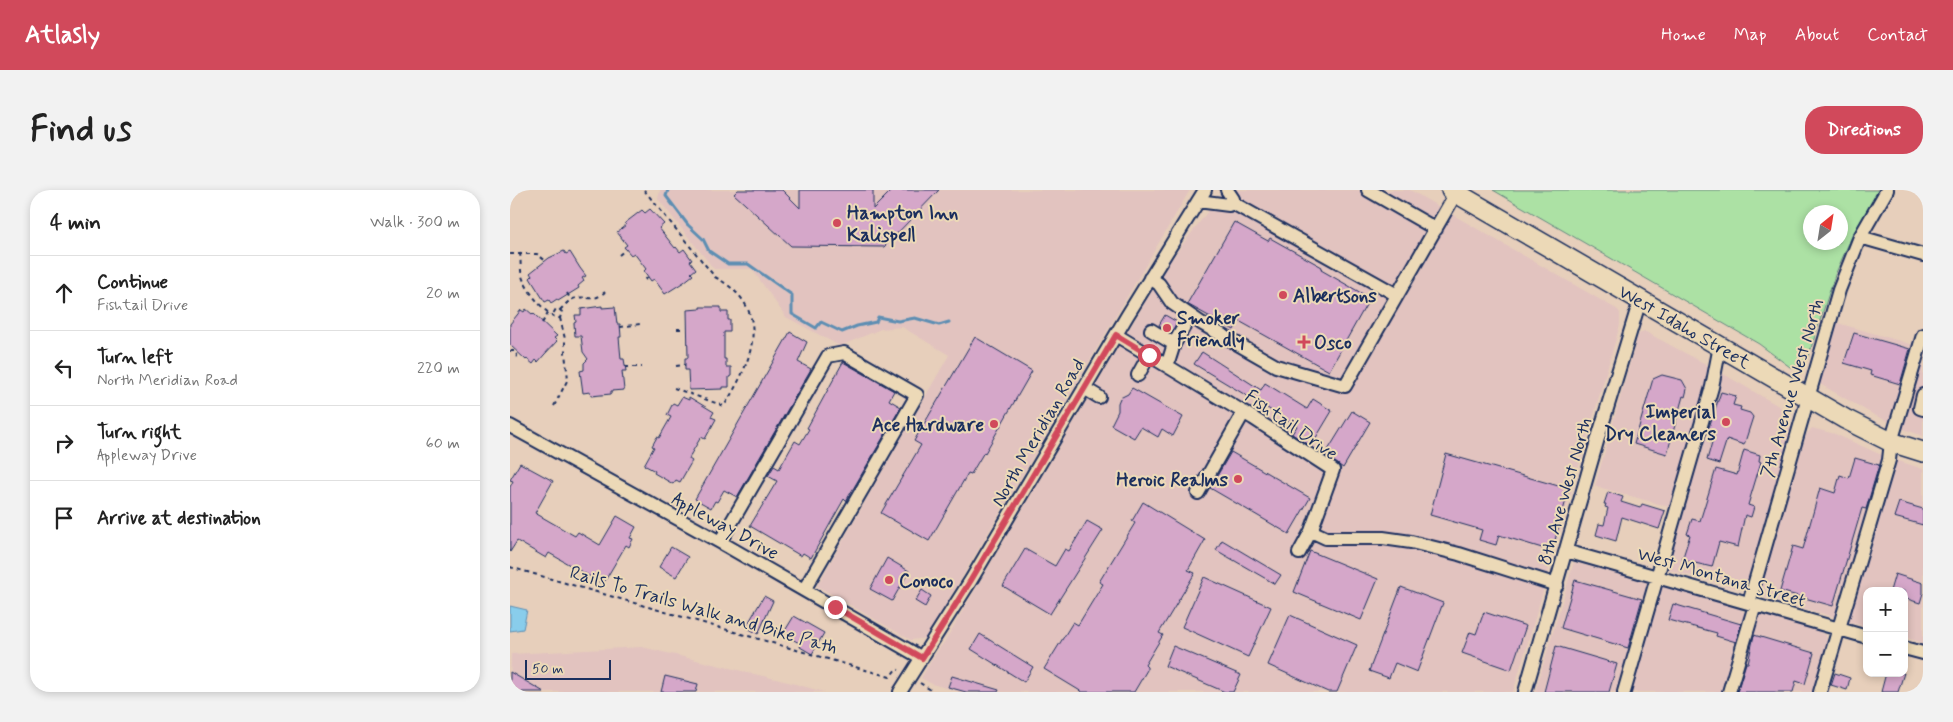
<!DOCTYPE html>
<meta charset="utf-8">
<style>
:root{--surface:#fff;--page:#f2f2f2;--text:#222;--muted:#767676;--line:#e0e0e0;--accent:#d1495b}
body{margin:0;font-family:Mynerve,sans-serif;background:var(--page);color:var(--text)}
.controls{position:absolute;right:15px;bottom:15px;display:grid;overflow:hidden;border-radius:10px;box-shadow:0 2px 8px #0003}
.controls button{width:45px;height:45px;display:grid;place-items:center;padding:0;border:0;border-bottom:1px solid var(--line);background:var(--surface);color:var(--text);font:25px sans-serif}
.compass{position:absolute;left:1293px;top:15px;width:45px;height:45px;border-radius:50%;background:var(--surface);box-shadow:0 2px 8px #0003;rotate:30deg}
.scale{position:absolute;left:15px;bottom:12px;width:86px;box-sizing:border-box;padding-left:5px;border:2px solid #1b2f5e;border-top:0;font-size:14px;line-height:18px;white-space:nowrap;color:#1b2f5e;-webkit-text-stroke:4px #ecd9b7;paint-order:stroke}
.stop{position:absolute;width:15px;height:15px;margin:-11px;border:4px solid #d1495b;border-radius:50%;background:#fff}
.stop.end{background:#d1495b;border-color:#fff;box-shadow:0 1px 5px #0008}
.list{margin:0;padding:0;list-style:none}
h2{display:flex;justify-content:space-between;align-items:center;height:65px;margin:0;padding:0 20px;font-size:21px}
h2 small{font-size:16px;font-weight:400;color:var(--muted)}
.list li{display:grid;grid-template-columns:32px 1fr auto;gap:15px;align-items:center;box-sizing:border-box;height:75px;padding:0 20px;border-top:1px solid var(--line)}
.list b{display:block;font-size:19px;white-space:nowrap}
.list p{margin:0;font-size:16px;white-space:nowrap;color:var(--muted)}
.list em{font-size:16px;font-style:normal;color:var(--muted)}
.icon{flex:none;width:28px;height:28px;fill:none;stroke:currentColor;stroke-width:2;stroke-linecap:round;stroke-linejoin:round}
.map{position:relative;flex:none;width:1413px;height:502px;overflow:hidden;border-radius:20px}
header{display:flex;align-items:center;gap:30px;box-sizing:border-box;height:70px;padding:0 25px;background:var(--accent);color:#fff}
header strong{font-size:24px}
nav{display:flex;gap:28px;margin-inline-start:auto;font-size:18px}
.intro{display:flex;align-items:center;justify-content:space-between;box-sizing:border-box;height:120px;padding:0 30px}
h1{margin:0;font-size:35px}
.button{padding:12px 22px;border-radius:20px;background:var(--accent);color:#fff;font-size:18px;font-weight:700}
main{display:flex;gap:30px;padding:0 30px}
aside{flex:1;background:var(--surface);border-radius:20px;box-shadow:0 2px 8px #0003}
.map>svg:first-child{display:block}
.built{fill:#e2c3bf}
.green{fill:#ace1a4;stroke:#648881;fill-rule:evenodd}
.water{fill:#89cdeb;stroke:#5d8eb3}
.lines{fill:none;stroke-linecap:round;stroke-linejoin:round}
.stream{stroke:#5d8eb3;stroke-width:3}
.building{fill:#d5a7c9;stroke:#1b2f5e}
.minor-casing{stroke:#1b2f5e;stroke-width:16}
.highway-casing{stroke:#1b2f5e;stroke-width:22}
.path{stroke:#1b2f5e;stroke-width:2;stroke-dasharray:4 4;stroke-linecap:butt}
.minor{stroke:#ecd9b7;stroke-width:12}
.highway{stroke:#ecd9b7;stroke-width:19}
.route{stroke:#d1495b;stroke-width:6}
.poi-dot{fill:#d1495b;stroke:#ecd9b7;stroke-width:2}
.labels{text-anchor:middle;stroke-width:4;stroke-linejoin:round;paint-order:stroke}
.poi-label{font-size:19px;font-weight:bold;fill:#1b2f5e;stroke:#ecd9b7;text-anchor:start}
.street-label{font-size:19px;fill:#1b2f5e;stroke:#ecd9b7}
</style>
<header>
<strong>Atlasly</strong>
<nav><a>Home</a><a>Map</a><a>About</a><a>Contact</a></nav>
</header>
<div class="intro"><h1>Find us</h1><a class="button">Directions</a></div>
<main>
<aside>
<h2>4 min<small>Walk · 300 m</small></h2>
<ul class="list">
<li><svg class="icon" aria-label="ahead" viewBox="0 0 24 24"><path d="M12 20V5M6 11l6-6 6 6"/></svg><div><b>Continue</b><p>Fishtail Drive</p></div><em>20 m</em></li>
<li><svg class="icon" aria-label="left" viewBox="0 0 24 24"><path d="M17 20v-9H6M10 6l-5 5 5 5"/></svg><div><b>Turn left</b><p>North Meridian Road</p></div><em>220 m</em></li>
<li><svg class="icon" aria-label="right" viewBox="0 0 24 24"><path d="M7 20v-9h11M14 6l5 5-5 5"/></svg><div><b>Turn right</b><p>Appleway Drive</p></div><em>60 m</em></li>
<li><svg class="icon" aria-label="arrive" viewBox="0 0 24 24"><path d="M6 21V4h12l-3 4 3 4H6"/></svg><div><b>Arrive at destination</b></div></li>
</ul>
</aside>
<div class="map">
<svg width="1413" height="502" viewBox="0 0 1413 502">
<rect width="100%" height="100%" fill="#e7cfbb"/>
<filter id="ink" filterUnits="userSpaceOnUse"><feTurbulence type="fractalNoise" baseFrequency=".02" numOctaves="2"/><feDisplacementMap in="SourceGraphic" scale="10" xChannelSelector="R" yChannelSelector="G"/><feConvolveMatrix kernelMatrix="1 2 1 2 8 2 1 2 1" color-interpolation-filters="sRGB"/></filter>
<g filter="url(#ink)">
<path class="built" d="M150,0H680L416,448L401,450L307,396L439,165L392,137L371,139L330,156L276,127L242,79H204L148,9Z
M714,0H900L1108,120L1110,123V135L1037,385L950,358L902,346L873,343L816,340L810,334V331L831,279L778,246L662,169L617,143L658,74Z
M1324,132L1407,156L1384,234L1364,225L1310,194L1309,190Z
M1134,141L1203,178L1163,318L1085,296L1127,148L1130,143Z
M609,156L721,220L814,281V287L790,345L815,356H874L901,359L946,369L1034,398L1003,502H450L422,494L411,488L428,460L435,451Z
M1413,158V246L1391,238Z
M1210,182L1272,218L1277,223L1281,235V241L1237,397L1232,400L1153,378Z
M1302,238L1325,244L1376,267L1328,428L1251,406L1248,402L1296,245Z
M1383,269L1413,279V453L1394,447V401H1357V437L1336,431Z
M1064,372L1140,393L1109,502H1025Z
M1150,396L1229,418L1235,423L1236,426L1216,502H1120Z
M1250,425L1308,441L1316,445L1317,457L1304,502H1225L1247,427Z
M132,457L278,492L314,502H0L1,464Z"/>
<path class="green" d="M983,0H1369L1342,46L1325,85L1297,170L1289,177H1280L1249,154ZM1330,22V52H1300V22Z"/>
<path class="water" d="M0,416L17,420L13,439L0,441Z"/>
<g class="lines">
<path class="stream" d="M158,0L156,6L178,35L193,49L199,61L218,74H238L282,105V124L306,138L311,132L332,142L347,136L366,132L368,127L388,131L405,128L429,135L439,132"/>
</g>
<path class="building" d="M228,0H272L290,18V0H363V19L382,0H429L374,57L281,56L224,4Z
M140,19L154,34L149,38L165,58L166,57L170,62L174,59L182,70L180,71L186,79L181,83L183,85L174,92L155,104L144,89L141,91L134,81L136,79L124,63L121,65L114,57L117,55L107,42L116,35L115,33L132,20L135,23Z
M724,32L758,51L760,48L812,77L811,80L860,108L819,181L729,131L724,140L677,114Z
M54,61L56,64L60,62L70,78L76,86L72,88L74,91L68,96L69,98L48,111L47,109L41,113L39,110L35,112L20,88L22,86L20,83L39,68Z
M92,116V118L105,117L107,134H110L111,147H109L111,169H114L116,181H112L114,200L101,201V204L81,206L80,202L73,203L70,181L74,180V173L78,169L73,162L71,146H65L64,133L66,132L65,125H71V119Z
M190,117H211V122H218V130H220V142H214V169H216V177H221V186L219,187V197H213V199L179,200L178,180H175V168H178L177,120L190,119Z
M16,119L22,124L23,123L47,146L44,148L47,151L34,165L28,172L26,170L23,174L17,169L16,170L0,155V134L11,120L14,122Z
M655,125L667,132L661,143L649,135Z
M280,142L297,152L288,172L301,179L227,307L214,300L207,312L205,311L201,318L185,309Z
M1344,143L1400,159L1390,194L1360,185L1361,181L1334,173Z
M465,147L522,181L475,263L474,262L461,284L458,283L419,351L371,323L411,255L404,251Z
M692,162L751,200L755,193L797,219L803,209L822,221L801,256L782,244L787,236L684,174Z
M333,172L384,201L379,210L391,217L336,311L334,309L301,368L293,363L291,366L240,336L267,291L258,286L264,276L269,279L285,251L290,254L299,239L297,238Z
M1152,185L1172,190L1177,199L1175,207L1173,206L1157,264L1124,254L1143,189Z
M622,198L673,227L663,246L652,239L648,247L631,237L624,248L601,235L608,221V213L610,208L618,204Z
M1211,202L1226,206L1223,215L1231,217L1230,220L1240,223L1243,227L1234,255L1217,249L1209,274L1197,270L1204,245L1197,243Z
M172,207L179,210V207L204,222L201,227L206,229L195,249L191,247L181,264L179,269L182,271L170,292L166,290L163,294L144,283L145,281L134,275L144,257L142,256L147,247L149,248L161,227L157,225L163,213L167,215Z
M842,221L860,232L833,278L815,265Z
M1234,260L1250,265L1249,271L1251,272L1238,315L1244,317L1241,327L1235,325L1228,357L1209,352L1202,377L1172,370L1180,345L1177,344L1182,329L1190,331L1206,279L1227,285Z
M721,262L800,308L779,344L700,298Z
M936,264L1059,299L1042,361L989,345L986,355L969,350L972,340L920,325Z
M1345,268L1369,275L1356,319L1352,318L1323,416L1270,401L1283,356L1293,359L1310,298L1325,303L1330,285L1339,288Z
M10,273L43,291L25,323L65,346L68,342L90,355L107,326L126,337L120,348L123,349L119,357L116,355L93,394L39,363L36,368L7,351L0,362V297L3,291L0,290Z
M1098,302L1113,307L1111,312L1130,318L1132,314L1155,321L1149,339L1112,327L1106,351L1086,345L1089,334L1094,335L1098,318L1095,317L1096,314H1094Z
M633,312L695,350L678,380L685,383L649,443L653,445L635,475L637,477V480L624,502H572L534,479L563,432L568,435L593,394L589,392L625,333L622,331Z
M1389,312L1413,319V335L1384,327Z
M577,331L593,340L540,424L493,396L515,359L545,376L555,359L559,361Z
M712,350L771,385L765,394L706,360Z
M161,357L178,367L166,387L149,377Z
M800,361L868,389L851,430L784,402Z
M377,368L399,381L382,411L360,399Z
M1385,384L1413,393V403L1410,413L1394,408V401H1380Z
M694,387L761,417L738,467L672,437Z
M1065,390L1132,409L1118,458L1051,438Z
M891,397L933,413L907,482L885,473L879,488L859,481Z
M412,400L421,406L415,417L405,411Z
M254,406L263,411L248,444L236,437Z
M1163,414L1231,434L1226,452L1206,446L1207,443L1158,430Z
M974,422L1016,436L1001,480L952,463L960,442L966,444Z
M780,425L847,455L827,502H818L758,475Z
M284,426L314,443L302,464L290,457L291,454L273,444Z
M470,444L523,477L514,492L461,459Z
M1244,445L1304,463L1295,494L1286,491L1283,502H1227L1236,473H1238Z
M663,456L731,485L723,502H715L655,476Z
M1046,456L1107,474L1099,502H1034Z
M0,482L34,502H0Z
M1325,483L1340,488L1337,500L1321,495Z
M1376,483H1394L1388,502H1371Z
M155,486L188,494L186,502H151Z
M442,486L489,500L488,502H456L438,497Z"/>
<g class="lines">
<g class="minor-casing">
<path id="minor" d="M717,0L723,9
M858,0L926,39
M688,11L719,15L721,12L887,105
M1350,47L1413,65
M640,88L649,94L662,113L691,133L766,176L835,196L946,3
M641,140L664,154
M606,145L743,228L823,280L801,341L816,348H873L901,352L949,364L1047,395
M657,176L664,154L680,126
M628,185L639,165
M574,198L589,207
M1413,205L1410,218L1413,219
M0,236L210,352L412,468
M688,303L734,222
M210,352L318,166L334,163L407,205L294,400
M1056,361L1357,447
M789,363L801,341
M1239,413L1329,100L1350,47L1377,0
M1394,458L1413,463
M390,502L461,390L617,126L695,0
M1015,502L1088,248L1130,110
M1114,502L1202,197L1210,156
M1219,502L1245,415
M1310,502L1379,270L1381,252L1413,145"/>
</g>
<g class="highway-casing">
<path id="highway" d="M941,0L1335,229L1381,252L1413,262"/>
</g>
<path class="path" d="M134,0L205,87C264,119 243,171 214,216L164,198
M10,63C11,70 10,79 12,86C15,98 38,129 50,128L52,122L49,119H46L43,124
M0,64H27L37,72
M109,65L116,59
M135,90L138,87
M57,103L61,110
M50,120C54,116 58,111 63,109C77,104 81,114 95,102
M32,133L39,122
M110,137L130,134
M167,139H173
M0,161H5L7,165L6,170
M166,176L175,175
M115,177H132
M44,216L58,189L55,163V149L50,128
M0,377L380,487L386,479L389,480
M410,493L424,502"/>
<use href="#minor" class="minor"/>
<use href="#highway" class="highway"/>
</g>
</g>
<g class="lines" filter="url(#ink)">
<path class="route" d="M325,417L412,468L461,390L606,145L639,165"/>
</g>
<g class="poi-dot">
<circle cx="327" cy="33" r="5"/>
<circle cx="773" cy="105" r="5"/>
<circle cx="657" cy="138" r="5"/>
<path d="M791.5 144.5h5v5h5v5h-5v5h-5v-5h-5v-5h5z"/>
<circle cx="1216" cy="232" r="5"/>
<circle cx="484" cy="234" r="5"/>
<circle cx="728" cy="289" r="5"/>
<circle cx="379" cy="390" r="5"/>
</g>
<g class="labels">
<g class="poi-label">
<text x="337" y="29">Hampton Inn<tspan x="337" dy="22">Kalispell</tspan></text>
<text x="783" y="112">Albertsons</text>
<text x="667" y="134">Smoker<tspan x="667" dy="22">Friendly</tspan></text>
<text x="804" y="159">Osco</text>
<text x="1206" y="228" text-anchor="end">Imperial<tspan x="1206" dy="22">Dry Cleaners</tspan></text>
<text x="474" y="241" text-anchor="end">Ace Hardware</text>
<text x="718" y="296" text-anchor="end">Heroic Realms</text>
<text x="389" y="397">Conoco</text>
</g>
<g class="street-label">
<text transform="translate(1175 136) rotate(30)" y="7">West Idaho Street</text>
<text transform="translate(1281 198) rotate(-74)" y="7">7th Avenue West North</text>
<text transform="translate(782 234) rotate(35)" y="7">Fishtail Drive</text>
<text transform="translate(527 242) rotate(-60)" y="7">North Meridian Road</text>
<text transform="translate(1054 301) rotate(-74)" y="7">8th Ave West North</text>
<text transform="translate(216 335) rotate(29)" y="7">Appleway Drive</text>
<text transform="translate(1212 386) rotate(16)" y="7">West Montana Street</text>
<text transform="translate(194 419) rotate(16)" y="7">Rails To Trails Walk and Bike Path</text>
</g>
</g>
</svg>
<div class="controls">
<button>+</button>
<button>−</button>
</div>
<svg class="compass" viewBox="-18 -18 36 36"><path d="M0-13l5 13h-10z" fill="#e53935"/><path d="M0 13l5-13h-10z" fill="#767676"/></svg>
<div class="scale">50 m</div>
<div class="stop" style="left:639px;top:165px"></div>
<div class="stop end" style="left:325px;top:417px"></div>
</div>
</main>
